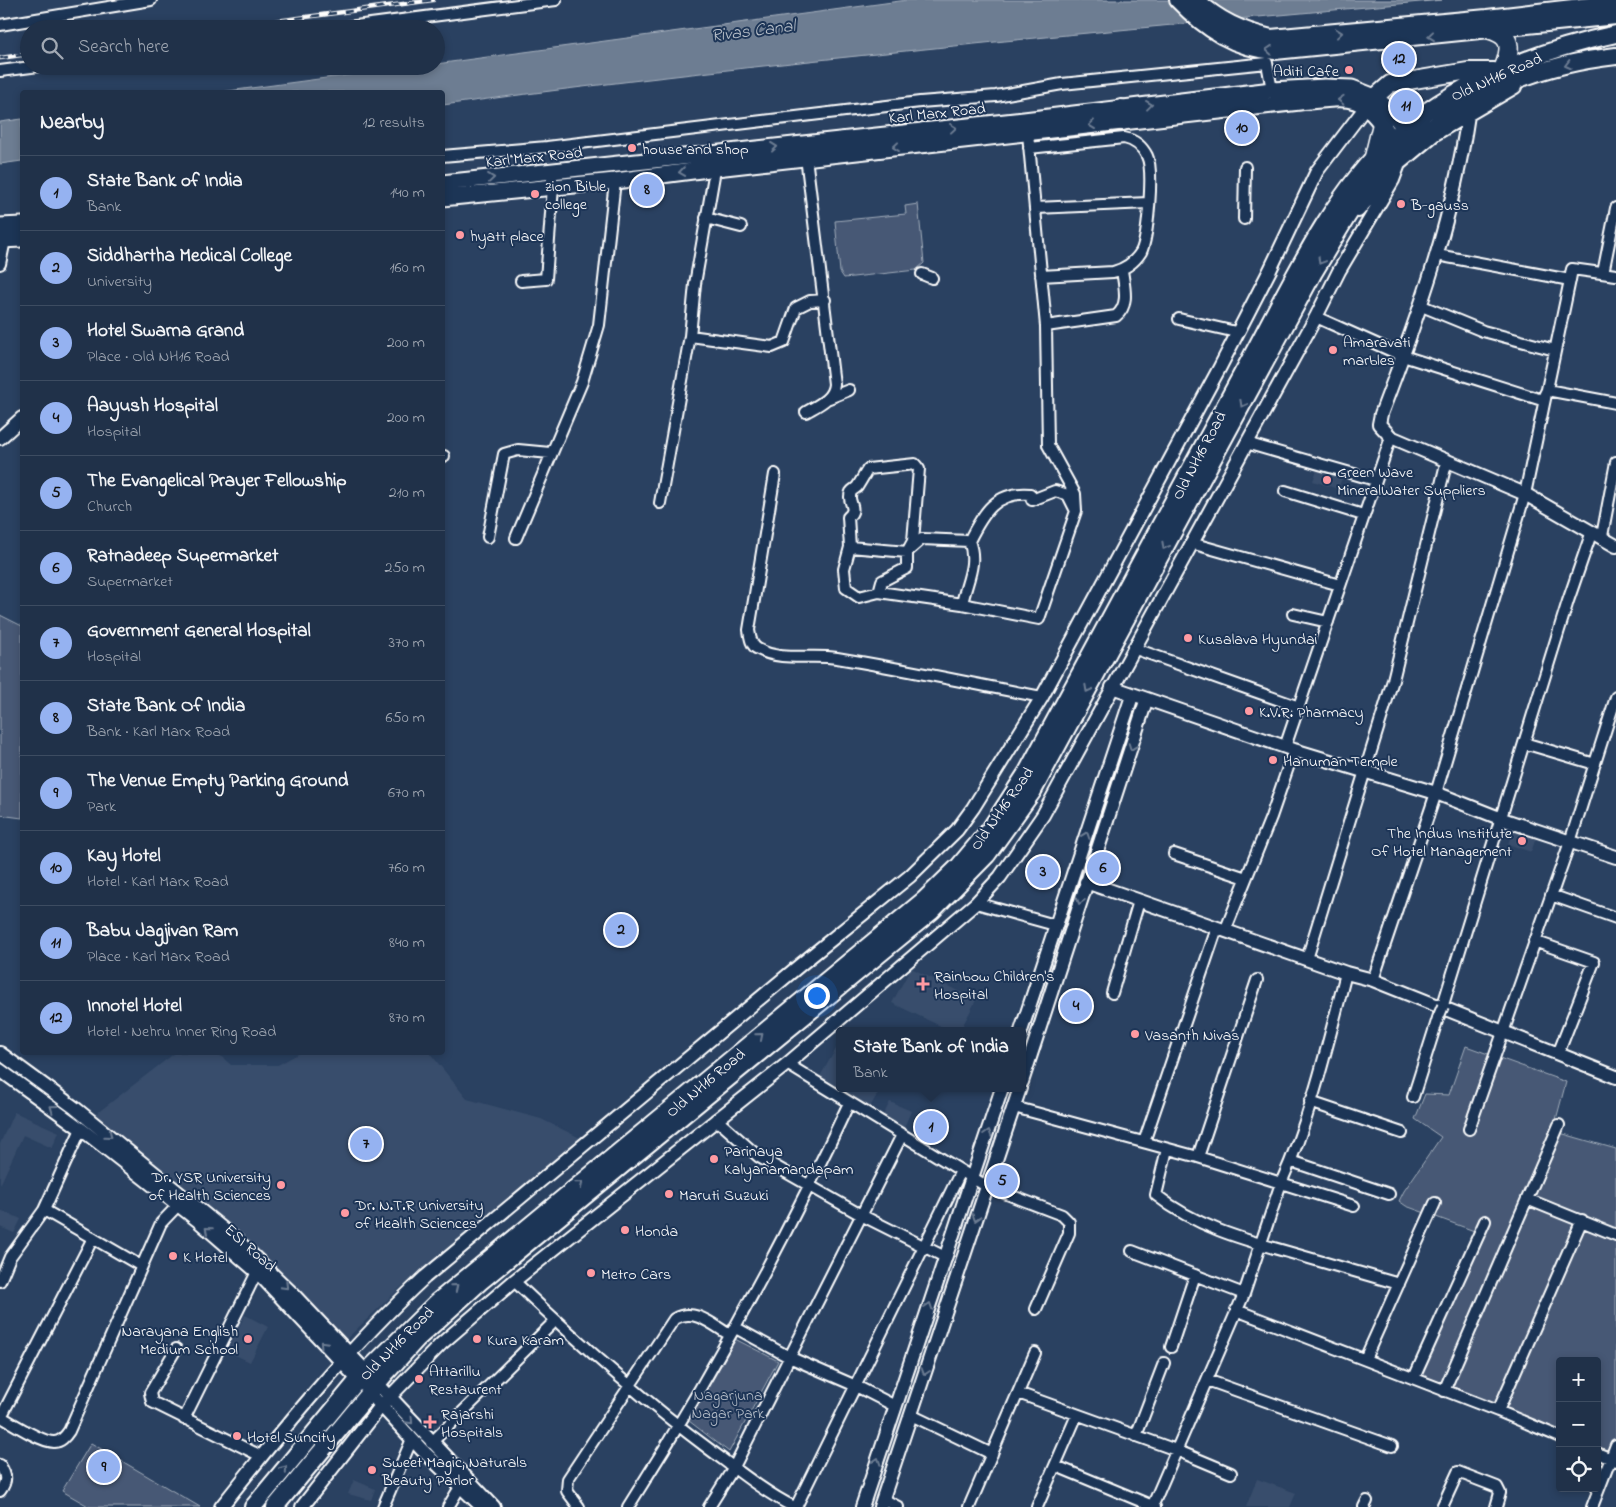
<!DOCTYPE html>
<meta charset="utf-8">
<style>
:root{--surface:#203149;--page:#283950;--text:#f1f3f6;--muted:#a2a9b4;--line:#3d4c61;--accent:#95b2f1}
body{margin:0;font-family:"Indie Flower",sans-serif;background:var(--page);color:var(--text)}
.controls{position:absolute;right:15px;bottom:15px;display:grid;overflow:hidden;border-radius:5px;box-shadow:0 2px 8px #0003}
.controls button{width:45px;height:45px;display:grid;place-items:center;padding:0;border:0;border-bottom:1px solid var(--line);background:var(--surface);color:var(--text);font:25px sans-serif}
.you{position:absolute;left:816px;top:995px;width:18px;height:18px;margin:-12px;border:4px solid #fff;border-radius:50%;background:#1a73e8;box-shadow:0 0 0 8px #1a73e833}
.badge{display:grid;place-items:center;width:32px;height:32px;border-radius:50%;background:var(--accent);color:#111;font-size:16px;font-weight:700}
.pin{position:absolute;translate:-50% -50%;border:2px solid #fff;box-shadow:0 1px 5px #0006}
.popup{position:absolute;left:836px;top:1027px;width:190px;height:65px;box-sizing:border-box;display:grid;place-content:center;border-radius:5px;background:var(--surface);filter:drop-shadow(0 1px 4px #0005);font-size:16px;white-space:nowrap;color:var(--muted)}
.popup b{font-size:19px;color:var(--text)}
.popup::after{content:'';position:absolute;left:50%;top:100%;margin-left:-10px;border:10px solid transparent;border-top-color:var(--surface)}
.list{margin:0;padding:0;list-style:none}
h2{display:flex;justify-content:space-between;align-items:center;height:65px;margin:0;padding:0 20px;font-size:21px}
h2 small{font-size:16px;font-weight:400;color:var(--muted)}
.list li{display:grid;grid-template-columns:32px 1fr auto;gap:15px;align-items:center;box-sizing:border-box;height:75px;padding:0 20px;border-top:1px solid var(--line)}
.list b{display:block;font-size:19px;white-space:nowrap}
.list p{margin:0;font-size:16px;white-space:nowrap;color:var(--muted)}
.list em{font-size:16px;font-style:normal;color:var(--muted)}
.icon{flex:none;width:28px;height:28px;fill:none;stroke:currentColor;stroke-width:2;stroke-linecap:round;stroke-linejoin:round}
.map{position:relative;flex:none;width:1616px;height:1507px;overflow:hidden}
.search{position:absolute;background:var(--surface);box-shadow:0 2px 8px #0003;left:20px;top:20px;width:425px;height:55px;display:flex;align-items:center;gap:12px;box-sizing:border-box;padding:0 18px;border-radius:28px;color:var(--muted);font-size:19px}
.panel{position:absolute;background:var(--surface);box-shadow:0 2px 8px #0003;left:20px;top:90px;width:425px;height:965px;border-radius:5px}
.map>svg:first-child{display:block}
.built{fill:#394e6c}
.green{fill:#465975;stroke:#a2acba}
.water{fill:#6d7d92;stroke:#a7b1be}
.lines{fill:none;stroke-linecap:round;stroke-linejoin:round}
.minor-casing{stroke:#fff;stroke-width:14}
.tertiary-casing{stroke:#fff;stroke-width:16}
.secondary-casing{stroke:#fff;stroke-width:19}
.primary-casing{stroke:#fff;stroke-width:20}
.trunk-casing{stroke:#fff;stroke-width:21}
.minor{stroke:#1d3557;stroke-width:10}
.tertiary{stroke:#1d3557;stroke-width:12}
.secondary{stroke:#1d3557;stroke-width:15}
.primary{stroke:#1d3557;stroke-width:16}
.trunk{stroke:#1d3557;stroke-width:18}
.rail-casing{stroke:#fff;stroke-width:4.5}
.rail{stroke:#1d3557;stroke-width:2.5;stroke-dasharray:8;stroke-linecap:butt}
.minor-bridge-casing{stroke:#fff;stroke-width:14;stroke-linecap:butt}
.minor-bridge{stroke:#1d3557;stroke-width:10}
.oneway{stroke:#6c7c92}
.poi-dot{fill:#ff9aa2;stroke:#1d3557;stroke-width:2}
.labels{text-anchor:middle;stroke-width:4;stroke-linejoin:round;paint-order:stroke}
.poi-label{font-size:16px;fill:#fff;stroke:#1d3557;text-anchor:start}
.street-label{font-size:16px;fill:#fff;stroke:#1d3557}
.park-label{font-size:16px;fill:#b5bdc8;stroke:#1d3557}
.water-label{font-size:18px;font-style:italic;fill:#b6bec8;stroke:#1d3557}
</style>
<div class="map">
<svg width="1616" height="1507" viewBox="0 0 1616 1507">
<rect width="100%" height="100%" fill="#2a4161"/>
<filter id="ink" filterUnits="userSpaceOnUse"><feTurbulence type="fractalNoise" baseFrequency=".02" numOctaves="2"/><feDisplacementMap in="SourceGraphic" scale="10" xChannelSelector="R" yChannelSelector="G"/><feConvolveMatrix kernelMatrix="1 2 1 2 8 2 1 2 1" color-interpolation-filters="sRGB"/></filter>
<g filter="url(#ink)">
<path class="built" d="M1317,470L1342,478L1338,489L1313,481Z
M1513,830L1536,838L1531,852L1508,844Z
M911,968L976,1000L960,1031H951L892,1003Z
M839,1044L840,1088H881L870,1107L819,1078Z
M429,1052L467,1099L541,1119L582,1139L400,1288L342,1343L83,1124L175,1053H217L231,1065H278L300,1053Z
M890,1102L911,1111L902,1132L880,1122Z
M14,1112L59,1132L52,1148L23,1135L0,1185V1144Z
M0,1210L21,1219L14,1233L0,1227Z
M245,1315L268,1327L250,1362L227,1351Z
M1257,1479L1296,1493L1290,1507H1246Z
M354,1480L375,1489L371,1500L348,1494Z"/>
<path class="green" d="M918,204L924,263L916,270L844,278L840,272L835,221L906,214L905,206Z
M0,615L22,626V818L0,815Z
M1466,1046L1566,1082L1553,1131L1616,1149V1455L1597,1447V1361H1560V1433L1411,1374L1477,1232L1406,1206L1399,1201L1404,1191L1441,1137L1415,1119L1425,1094L1449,1095Z
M735,1339L778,1361L729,1452L689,1421Z
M91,1443L200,1507H90L62,1491Z"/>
<path class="water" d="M907,0H1442C1109,31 775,60 443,105L442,92H221L416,66H436V64Z
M22,119V161L0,164V122Z"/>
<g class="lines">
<g class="minor-casing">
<path id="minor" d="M0,25L151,0
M332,29L556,0
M0,71L39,66
M1028,134L1046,326L1048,445L1075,494L1076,511L1039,619L962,604C966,582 978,564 969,541C983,513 996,491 1030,494L1032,500L1055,491L1068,495L1076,511
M1029,148L1124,138C1134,140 1142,146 1147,156C1154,170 1148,238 1141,252C1134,263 1125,269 1113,272L1041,276
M442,156L547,147L920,102L996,96L1062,84L1267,63L1272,90
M1036,208L1148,203
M706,218L741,227
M1244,219L1245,167
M1437,255L1570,280L1572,269L1616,275
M0,264L5,240
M1603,273L1616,208
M922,274L932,278
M521,281L546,279L553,187L551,171
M1422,306L1483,331L1555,350
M1316,317L1403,356L1542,400L1547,390L1616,403
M1179,319L1236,332
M1046,326L1116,316C1130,305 1124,286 1122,270
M690,336L772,347L784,342L796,308L810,301L825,300
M829,398L849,390
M806,412C818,405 833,399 834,384L806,157
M1246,443L1375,480
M442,456H444
M775,474L749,630C750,637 751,646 758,649C781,662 812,654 837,658C905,669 973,684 1042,697
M1285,491L1363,515
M660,503L690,336L695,284L716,164
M1602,536L1616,462
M488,537L504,454L518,450L550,453
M516,538L582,382L599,325L615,181
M1191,543L1340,585
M850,547L848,517C859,508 846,502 851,492C852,490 856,488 857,487C861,481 864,475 868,469L915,464L919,469L913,541L907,552L850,547L844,569L846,588L859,597L879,592
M962,604L879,592L882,581L907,568V552L922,539L969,541
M1293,614L1328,622
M1133,648L1299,707
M1524,743L1595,764
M1285,747L1391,437
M1174,854L1246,878
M1551,895L1616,918
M976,903L1055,925
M1225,931L1271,817L1294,750
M1534,941L1594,962L1558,1054
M1307,959L1393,680L1447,460
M1373,980L1436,793L1525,494L1570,280
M1112,993L1139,901
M1442,1008L1568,601L1591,534
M787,1064L986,1186L1062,1215L1069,1222V1233L1036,1309
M1413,1097L1438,1018
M1310,1102L1402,1133
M1014,1107L1198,1157L1281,1183C1311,1117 1328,1043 1346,973
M716,1119L759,1157L861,1215L945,1257
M1469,1129L1570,842L1616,697
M1144,1142L1217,928
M1167,1149L1156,1195C1195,1226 1241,1239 1288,1252C1325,1263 1362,1273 1399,1284
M1198,1157L1257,980
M1291,1161L1389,1194
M1527,1199L1616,1235
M44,1210L141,1266
M1132,1251L1244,1294
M0,1281L10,1257L44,1210L81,1129
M514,1281C576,1340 640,1398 709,1449C736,1469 764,1492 794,1507
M1236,1310L1498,1411L1560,1437
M736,1328L789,1357L856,1386L895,1406
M1171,1347L1195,1275
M176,1349L150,1393L152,1402L261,1456
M1365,1359L1435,1203
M1414,1378L1485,1221
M1207,1380L1392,1446
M1444,1391L1559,1125
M1018,1393L1176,1450L1231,1473
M1498,1411L1582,1220
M911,1415L992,1454
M0,1416C12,1423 41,1442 54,1442C61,1442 65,1437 69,1431L161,1223L183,1200
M1,1417L93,1238
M184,1419L257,1272
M1136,1436L1164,1363
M431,1443L555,1321
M1597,1453L1616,1461
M0,1465C7,1476 7,1481 0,1491
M1056,1466L1155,1507
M883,1499L898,1507
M383,1507L412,1439
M448,1507L460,1487
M579,1507L567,1491L568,1479L674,1319C694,1307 713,1325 730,1335
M628,1507C711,1377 784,1242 849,1103
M709,1507L734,1467L902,1135
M796,1507L961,1171
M969,1507L1035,1353
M1037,1507L1077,1415
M1152,1507L1244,1294L1281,1183L1354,1206
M1364,1507L1367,1501
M1442,1507L1458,1472L1497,1487L1500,1493L1496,1507
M1592,1507L1616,1445"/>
</g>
<g class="tertiary-casing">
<path id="tertiary" d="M1468,115C1453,219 1418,317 1381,414L1379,424L1391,437L1525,494L1616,546
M1358,211L1399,164L1435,134L1515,87
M0,438L22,418
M1112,687L1294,750L1436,793L1502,819L1616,857
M1086,882L1346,973L1373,980L1616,1077
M1021,1031L1132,696
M0,1053L75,1108L239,1242L293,1294L494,1507
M0,1070L81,1129L197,1220L257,1272L363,1385
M1022,1082L1146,701
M376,1400L422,1450L482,1507
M221,1507C285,1426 350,1347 425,1277L800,965L910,876L957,830L973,808L1042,697L1220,367L1270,270L1317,171L1371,100
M302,1507L381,1406L441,1344L514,1281L787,1064L976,903L1000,877L1043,815L1316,317L1339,271L1393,180L1399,164
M862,1507L1002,1088
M880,1507L1020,1088"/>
</g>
<g class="secondary-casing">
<path id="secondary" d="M442,183L1024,120L1272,90L1325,87L1352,88L1375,97L1393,114L1411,137
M442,198L615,181L716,168L1300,102C1348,98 1359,90 1388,133
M0,226L22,225
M0,240L22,239"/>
</g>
<g class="primary-casing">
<path id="primary" d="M1178,0C1206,29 1234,48 1275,51L1616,16
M1196,0C1219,21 1241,31 1271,38L1487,18L1616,3
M1375,97L1390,84L1468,71H1494
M1121,108L1122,122
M924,131L925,144
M253,1507L358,1380L437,1302L924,900L959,866L990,829L1027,772C1101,635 1174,499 1248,363C1287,291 1330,196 1391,140C1452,84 1535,51 1616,34
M275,1507L387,1372L417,1339L480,1282L932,911L987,855L1033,791L1314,272C1334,239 1353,203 1378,173C1389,161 1402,150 1415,140C1478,91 1536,65 1616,56"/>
</g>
<g class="trunk-casing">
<path id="trunk" d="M1488,29C1514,36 1511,49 1503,70
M1374,157L1382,124"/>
</g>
<use href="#minor" class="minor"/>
<use href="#tertiary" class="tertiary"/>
<use href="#secondary" class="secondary"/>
<use href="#primary" class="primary"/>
<use href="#trunk" class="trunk"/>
<g class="rail-casing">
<path id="rail" d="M167,29L227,21
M217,29L433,0
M0,58L29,54"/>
</g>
<use href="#rail" class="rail"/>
<g class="minor-bridge-casing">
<path id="minor-bridge" d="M1438,1018L1443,1006"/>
</g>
<use href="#minor-bridge" class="minor-bridge"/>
</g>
<defs><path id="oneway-chevron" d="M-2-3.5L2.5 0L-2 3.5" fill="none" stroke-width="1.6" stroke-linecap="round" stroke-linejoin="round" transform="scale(1.25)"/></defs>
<g class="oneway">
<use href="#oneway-chevron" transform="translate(1339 33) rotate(-6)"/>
<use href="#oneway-chevron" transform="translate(1431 36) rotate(174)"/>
<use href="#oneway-chevron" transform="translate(1269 50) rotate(-176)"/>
<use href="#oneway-chevron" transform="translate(1568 65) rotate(166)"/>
<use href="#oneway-chevron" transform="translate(1341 100) rotate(-178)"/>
<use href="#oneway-chevron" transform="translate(1149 105) rotate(-7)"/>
<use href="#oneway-chevron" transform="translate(1092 125) rotate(173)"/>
<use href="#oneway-chevron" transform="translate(953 128) rotate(-6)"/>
<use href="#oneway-chevron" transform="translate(774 147) rotate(-6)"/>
<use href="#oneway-chevron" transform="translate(896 147) rotate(174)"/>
<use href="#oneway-chevron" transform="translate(682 172) rotate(172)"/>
<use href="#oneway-chevron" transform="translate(491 178) rotate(-6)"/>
<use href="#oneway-chevron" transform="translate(1321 261) rotate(121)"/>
<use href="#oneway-chevron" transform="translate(1243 404) rotate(119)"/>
<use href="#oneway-chevron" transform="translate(1165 546) rotate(119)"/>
<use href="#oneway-chevron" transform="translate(1088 689) rotate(118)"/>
<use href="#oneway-chevron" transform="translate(1132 747) rotate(109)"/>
<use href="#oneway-chevron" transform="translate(1086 835) rotate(-71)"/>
<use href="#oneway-chevron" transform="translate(1080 901) rotate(108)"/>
<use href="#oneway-chevron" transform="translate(760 1036) rotate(-40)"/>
<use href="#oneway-chevron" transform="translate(53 1108) rotate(-144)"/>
<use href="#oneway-chevron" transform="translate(988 1133) rotate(-72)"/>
<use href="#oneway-chevron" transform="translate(109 1135) rotate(39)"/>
<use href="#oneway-chevron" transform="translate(580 1184) rotate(-39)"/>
<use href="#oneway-chevron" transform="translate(976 1218) rotate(108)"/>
<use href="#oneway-chevron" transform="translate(208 1230) rotate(-139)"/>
<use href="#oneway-chevron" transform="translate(285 1286) rotate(45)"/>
<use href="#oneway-chevron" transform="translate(455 1287) rotate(-39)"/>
<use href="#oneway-chevron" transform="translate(929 1306) rotate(-72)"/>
<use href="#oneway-chevron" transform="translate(323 1344) rotate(-133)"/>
<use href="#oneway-chevron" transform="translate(925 1372) rotate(108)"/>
<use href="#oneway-chevron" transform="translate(410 1421) rotate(47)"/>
<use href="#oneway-chevron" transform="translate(877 1461) rotate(-72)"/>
<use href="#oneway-chevron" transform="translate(284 1469) rotate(-51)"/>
</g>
</g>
<g class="poi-dot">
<circle cx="1349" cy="70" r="5"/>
<circle cx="632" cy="148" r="5"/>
<circle cx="535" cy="194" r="5"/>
<circle cx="1401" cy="204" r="5"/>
<circle cx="460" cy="235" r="5"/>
<circle cx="1333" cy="350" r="5"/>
<circle cx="1327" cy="480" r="5"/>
<circle cx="1188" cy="638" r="5"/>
<circle cx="1249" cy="711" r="5"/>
<circle cx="1273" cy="760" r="5"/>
<circle cx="1522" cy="841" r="5"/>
<path d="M920.5 976.5h5v5h5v5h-5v5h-5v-5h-5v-5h5z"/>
<circle cx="1135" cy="1034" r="5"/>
<circle cx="714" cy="1159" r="5"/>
<circle cx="281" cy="1185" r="5"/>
<circle cx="669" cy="1194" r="5"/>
<circle cx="345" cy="1213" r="5"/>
<circle cx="625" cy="1230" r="5"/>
<circle cx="173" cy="1256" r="5"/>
<circle cx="591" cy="1273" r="5"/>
<circle cx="248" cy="1339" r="5"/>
<circle cx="477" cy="1339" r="5"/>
<circle cx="419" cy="1379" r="5"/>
<path d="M427.5 1414.5h5v5h5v5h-5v5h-5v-5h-5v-5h5z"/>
<circle cx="237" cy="1436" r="5"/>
<circle cx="372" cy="1470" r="5"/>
</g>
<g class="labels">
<g class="poi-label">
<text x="1339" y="76" text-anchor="end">Aditi Cafe</text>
<text x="642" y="154">house and shop</text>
<text x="545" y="191">zion Bible<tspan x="545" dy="18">college</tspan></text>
<text x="1411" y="210">B-gauss</text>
<text x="470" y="241">hyatt place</text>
<text x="1343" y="347">Amaravati<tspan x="1343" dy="18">marbles</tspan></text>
<text x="1337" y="477">Green Wave<tspan x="1337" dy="18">MineralWater Suppliers</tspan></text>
<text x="1198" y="644">Kusalava Hyundai</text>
<text x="1259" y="717">K.V.R. Pharmacy</text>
<text x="1283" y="766">Hanuman Temple</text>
<text x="1512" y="838" text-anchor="end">The Indus Institute<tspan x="1512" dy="18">Of Hotel Management</tspan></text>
<text x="934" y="981">Rainbow Children's<tspan x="934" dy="18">Hospital</tspan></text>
<text x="1145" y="1040">Vasanth Nivas</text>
<text x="724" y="1156">Parinaya<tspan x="724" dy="18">Kalyanamandapam</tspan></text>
<text x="271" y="1182" text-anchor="end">Dr. YSR University<tspan x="271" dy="18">of Health Sciences</tspan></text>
<text x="679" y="1200">Maruti Suzuki</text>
<text x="355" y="1210">Dr. N.T.R University<tspan x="355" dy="18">of Health Sciences</tspan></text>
<text x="635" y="1236">Honda</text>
<text x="183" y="1262">K Hotel</text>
<text x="601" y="1279">Metro Cars</text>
<text x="238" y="1336" text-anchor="end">Narayana English<tspan x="238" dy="18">Medium School</tspan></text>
<text x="487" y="1345">Kura Karam</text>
<text x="429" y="1376">Attarillu<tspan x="429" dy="18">Restaurent</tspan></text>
<text x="441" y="1419">Rajarshi<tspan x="441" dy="18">Hospitals</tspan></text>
<text x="247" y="1442">Hotel Suncity</text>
<text x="382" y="1467">Sweet Magic, Naturals<tspan x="382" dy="18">Beauty Parlor</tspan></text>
</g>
<g class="street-label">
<text transform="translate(1496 76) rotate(-24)" y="6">Old NH16 Road</text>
<text transform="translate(937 112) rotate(-6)" y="6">Karl Marx Road</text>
<text transform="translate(534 156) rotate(-6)" y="6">Karl Marx Road</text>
<text transform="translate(1198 455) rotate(-62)" y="6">Old NH16 Road</text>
<text transform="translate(1001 808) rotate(-55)" y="6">Old NH16 Road</text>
<text transform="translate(705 1082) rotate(-40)" y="6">Old NH16 Road</text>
<text transform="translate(251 1247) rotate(42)" y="6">ESI Road</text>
<text transform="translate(396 1343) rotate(-45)" y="6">Old NH16 Road</text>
</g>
<g class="park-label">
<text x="728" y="1400">Nagarjuna<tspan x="728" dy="18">Nagar Park</tspan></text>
</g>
<g class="water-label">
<text transform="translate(753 30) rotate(-7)" y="6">Rivas Canal</text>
</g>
</g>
</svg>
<div class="controls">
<button>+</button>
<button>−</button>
<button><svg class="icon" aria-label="locate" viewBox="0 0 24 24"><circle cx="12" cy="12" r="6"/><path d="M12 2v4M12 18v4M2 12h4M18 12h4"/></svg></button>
</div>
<div class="you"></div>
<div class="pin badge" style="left:931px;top:1127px">1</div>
<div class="popup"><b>State Bank of India</b>Bank</div>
<div class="pin badge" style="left:621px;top:930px">2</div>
<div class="pin badge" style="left:1043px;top:872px">3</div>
<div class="pin badge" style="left:1076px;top:1006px">4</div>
<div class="pin badge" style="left:1002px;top:1181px">5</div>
<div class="pin badge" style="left:1103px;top:868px">6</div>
<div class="pin badge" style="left:366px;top:1144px">7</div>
<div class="pin badge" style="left:647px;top:190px">8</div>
<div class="pin badge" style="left:104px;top:1467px">9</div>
<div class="pin badge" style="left:1242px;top:128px">10</div>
<div class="pin badge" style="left:1406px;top:106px">11</div>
<div class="pin badge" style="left:1399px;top:59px">12</div>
<div class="search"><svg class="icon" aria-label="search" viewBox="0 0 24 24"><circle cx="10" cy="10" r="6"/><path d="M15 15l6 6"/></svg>Search here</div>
<section class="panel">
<h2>Nearby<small>12 results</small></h2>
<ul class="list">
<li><span class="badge">1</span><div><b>State Bank of India</b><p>Bank</p></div><em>140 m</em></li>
<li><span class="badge">2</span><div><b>Siddhartha Medical College</b><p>University</p></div><em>160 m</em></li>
<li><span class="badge">3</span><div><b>Hotel Swarna Grand</b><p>Place · Old NH16 Road</p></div><em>200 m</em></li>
<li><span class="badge">4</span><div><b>Aayush Hospital</b><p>Hospital</p></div><em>200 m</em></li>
<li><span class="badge">5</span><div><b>The Evangelical Prayer Fellowship</b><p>Church</p></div><em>210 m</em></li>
<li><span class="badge">6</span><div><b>Ratnadeep Supermarket</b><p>Supermarket</p></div><em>250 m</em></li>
<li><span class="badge">7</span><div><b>Government General Hospital</b><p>Hospital</p></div><em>370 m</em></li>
<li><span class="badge">8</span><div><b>State Bank Of India</b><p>Bank · Karl Marx Road</p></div><em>650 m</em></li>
<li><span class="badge">9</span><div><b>The Venue Empty Parking Ground</b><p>Park</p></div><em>670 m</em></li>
<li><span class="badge">10</span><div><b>Kay Hotel</b><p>Hotel · Karl Marx Road</p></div><em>760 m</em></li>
<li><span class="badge">11</span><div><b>Babu Jagjivan Ram</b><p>Place · Karl Marx Road</p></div><em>840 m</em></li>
<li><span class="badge">12</span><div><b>Innotel Hotel</b><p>Hotel · Nehru Inner Ring Road</p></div><em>870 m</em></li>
</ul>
</section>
</div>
